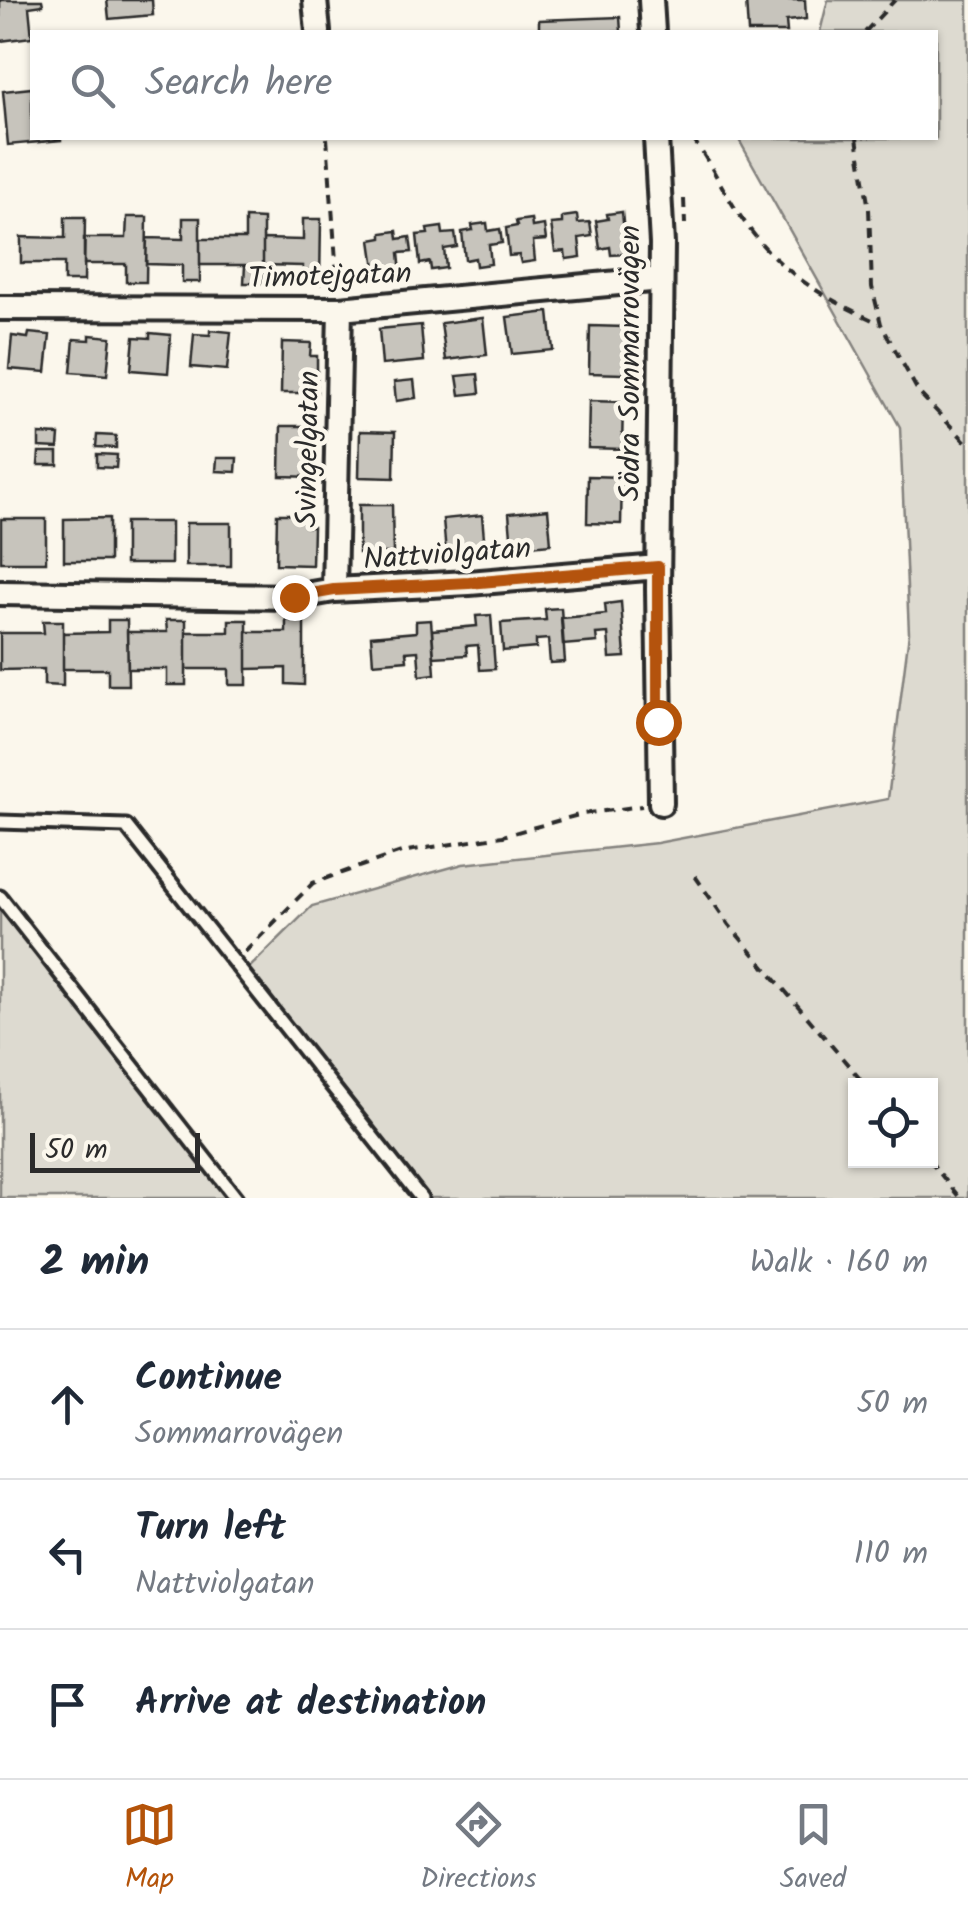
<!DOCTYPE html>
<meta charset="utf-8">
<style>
:root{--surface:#fff;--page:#f2f2f3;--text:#1f2937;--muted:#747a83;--line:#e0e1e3;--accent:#b45309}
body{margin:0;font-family:Kalam,sans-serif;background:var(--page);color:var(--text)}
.controls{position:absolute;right:30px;bottom:30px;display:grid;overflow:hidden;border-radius:0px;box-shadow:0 2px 8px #0004}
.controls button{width:90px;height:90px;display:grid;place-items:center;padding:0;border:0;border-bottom:2px solid var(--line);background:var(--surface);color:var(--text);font:50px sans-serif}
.scale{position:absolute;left:30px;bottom:25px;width:170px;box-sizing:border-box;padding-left:10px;border:5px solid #2b2b2b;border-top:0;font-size:28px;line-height:35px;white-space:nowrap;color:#2b2b2b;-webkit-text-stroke:8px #fbf7ec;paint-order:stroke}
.stop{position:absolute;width:30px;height:30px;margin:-22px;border:8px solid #b45309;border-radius:50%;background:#fff}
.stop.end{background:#b45309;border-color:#fff;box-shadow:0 2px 10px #0008}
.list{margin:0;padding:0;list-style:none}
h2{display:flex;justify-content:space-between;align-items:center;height:130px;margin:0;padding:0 40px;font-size:42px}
h2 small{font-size:32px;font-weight:400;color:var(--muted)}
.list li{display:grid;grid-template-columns:65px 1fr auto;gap:30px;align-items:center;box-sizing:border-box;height:150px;padding:0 40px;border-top:2px solid var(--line)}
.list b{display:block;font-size:38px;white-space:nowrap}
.list p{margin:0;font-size:32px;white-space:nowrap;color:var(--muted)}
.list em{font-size:32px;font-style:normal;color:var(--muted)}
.icon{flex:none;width:55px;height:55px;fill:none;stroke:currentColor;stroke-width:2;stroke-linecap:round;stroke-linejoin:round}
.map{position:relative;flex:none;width:968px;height:1198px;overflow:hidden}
.search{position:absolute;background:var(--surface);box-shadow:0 2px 8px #0004;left:30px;right:30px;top:30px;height:110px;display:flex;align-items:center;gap:25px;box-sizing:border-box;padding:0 35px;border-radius:0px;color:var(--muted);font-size:38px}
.sheet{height:580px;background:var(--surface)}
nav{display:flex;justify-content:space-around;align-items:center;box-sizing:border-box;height:140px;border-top:2px solid var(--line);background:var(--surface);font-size:28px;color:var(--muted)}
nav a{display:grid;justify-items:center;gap:5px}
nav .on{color:var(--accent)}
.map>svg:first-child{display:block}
.green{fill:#dddad0;stroke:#84827e;stroke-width:2.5;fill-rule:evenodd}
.building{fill:#c7c4bc;stroke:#2b2b2b;stroke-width:2.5}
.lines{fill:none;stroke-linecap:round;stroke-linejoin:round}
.lane-casing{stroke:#2b2b2b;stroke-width:19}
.street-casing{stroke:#2b2b2b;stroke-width:30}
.path{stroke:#2b2b2b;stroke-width:4;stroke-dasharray:10 8;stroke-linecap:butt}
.lane{stroke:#fbf7ec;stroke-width:11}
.street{stroke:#fbf7ec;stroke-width:22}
.route{stroke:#b45309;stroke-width:12}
.labels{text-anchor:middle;stroke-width:9;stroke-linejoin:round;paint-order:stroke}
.street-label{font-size:30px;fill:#2b2b2b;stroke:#fbf7ec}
</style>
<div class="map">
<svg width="968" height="1198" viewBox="0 0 968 1198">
<rect width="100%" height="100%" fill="#fbf7ec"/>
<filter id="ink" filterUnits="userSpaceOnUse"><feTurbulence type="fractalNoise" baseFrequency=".01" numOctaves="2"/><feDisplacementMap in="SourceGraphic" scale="20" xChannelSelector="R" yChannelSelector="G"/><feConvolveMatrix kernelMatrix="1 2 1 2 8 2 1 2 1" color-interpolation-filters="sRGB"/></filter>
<g filter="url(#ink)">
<path class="green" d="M828,0H968V1198H421L243,974L312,906L463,864L657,843L888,799L909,633L900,427L738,138H936V32H820ZM856,1086H930V1160H856Z
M0,897L236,1198H0Z"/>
<path class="building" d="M0,0H42L43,5L29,7L32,37L0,41Z
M107,0H152L153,15L109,19Z
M746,0H805L806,19L786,21L787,32H748Z
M620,17L621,32H539V20Z
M32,88V138H61V140L8,145L3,91Z
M622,212L626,254L611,255L610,247L600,249L596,221L608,219L607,214Z
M577,215L578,223L590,222L592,236L579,238L581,257L566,259L565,251L555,252L551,224L562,223V217Z
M65,217H85L84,281H64V263H21V237L65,238Z
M127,217H147L146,282H126V264H84V238H126Z
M183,218H200V282H182V265L146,264L147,238L183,239Z
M245,218L263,219V283H244L245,265H200V239H245Z
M303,219H321L320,284L302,283L303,266L263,265V239L303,240Z
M531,219L532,227L544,225L546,240L533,241L535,261L521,263L519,255L509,256L506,228L517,226L516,221Z
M487,223L488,231L500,229L502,243L489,245L491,264L476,266L475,258L465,260L462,232L473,230L472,225Z
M442,227L443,234L455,233L457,247L444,249L446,268L431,270L430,262L420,264L417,235L428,234L427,229Z
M397,231L398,239L410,237L412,252L399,253L401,273L386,275L385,267L375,268L371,240L382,238V233Z
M549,312L553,350L512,354L507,317Z
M483,318L487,355L446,360L441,323Z
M421,325L424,361L382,365L379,329Z
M590,326L625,327L624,374L589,373Z
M210,330L231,332L227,370L191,367L194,334L210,335Z
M29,333L50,335L46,372L9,369L12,336L28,338Z
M150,333L171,335L168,373L131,370L134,337L150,338Z
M90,335L111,337L107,375L71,372L74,339L90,340Z
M282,342L311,343L310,356H317V393H281Z
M478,374L480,393L460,395L457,376Z
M414,380L416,398L396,401L394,382Z
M589,401L623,402L622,449L588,448Z
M281,426H310V439H317L316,477L280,476Z
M360,431L395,432L394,478L359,477Z
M39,434L59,435L58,448L39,447Z
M97,435L116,436V448L96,447Z
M39,452H58V465H38Z
M97,454L117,455L116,468L97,467Z
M217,458H237L236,472L216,471Z
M588,476L622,477L621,524L587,523Z
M359,505H392L393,553H359Z
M548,509L551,544L512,548L509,513Z
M277,514H306V527H313L312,565L276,564Z
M482,515L485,550L446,553L443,519Z
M109,518V561H64V519Z
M1,519H46V562H1Z
M125,522H171V564H125Z
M186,523H231V566H186Z
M621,602L625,657L610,658L608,633L596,634L597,642L563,645L561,618L606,614L605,604Z
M561,608L565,662L550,663L548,639L536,640V648L503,651L501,623L546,620L545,609Z
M491,615L495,669L480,670L478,645L466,646L467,655L434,657L432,630L477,626L476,616Z
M108,620H127L128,685H108V669H63V633L108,632Z
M166,620H186V685H167V669H128L127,632H167Z
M229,620H247V685H229V669H186V632H229Z
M286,620H304V685L286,684V668L247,669V632H286Z
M431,620L435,674L420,676L418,651L406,652L407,660L373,663L371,636L416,632V621Z
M43,621H63V686L44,685V669L0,670V633H44Z"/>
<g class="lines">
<g class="lane-casing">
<path id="lane" d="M0,822L126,826L421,1198
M0,897L236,1198"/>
</g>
<g class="street-casing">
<path id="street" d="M315,0L318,32
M651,0L653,32
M656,138L662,244L658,589L661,803
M0,308L340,309L661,279
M334,590L340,309
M0,593L294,597L334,590L469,583L658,567"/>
</g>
<path class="path" d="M865,32L895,0
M327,138L338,289
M692,138C709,160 721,187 737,211C776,271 818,295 881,324
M857,138L869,209L872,287L881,324L919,393L968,444
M684,199L685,224
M695,876L729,925L866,1086
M245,952L313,883L401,852L503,836L582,814L642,806
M929,1160L960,1198"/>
<use href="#lane" class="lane"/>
<use href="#street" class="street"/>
</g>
</g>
<g class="lines" filter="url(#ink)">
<path class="route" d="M294,597L334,590L469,583L658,567V722"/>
</g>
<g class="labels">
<g class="street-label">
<text transform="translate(330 275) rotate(-2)" y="10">Timotejgatan</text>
<text transform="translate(629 363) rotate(-90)" y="10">Södra Sommarrovägen</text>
<text transform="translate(307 449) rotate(-89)" y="10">Svingelgatan</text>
<text transform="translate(447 553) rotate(-4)" y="10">Nattviolgatan</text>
</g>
</g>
</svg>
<div class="controls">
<button><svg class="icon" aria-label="locate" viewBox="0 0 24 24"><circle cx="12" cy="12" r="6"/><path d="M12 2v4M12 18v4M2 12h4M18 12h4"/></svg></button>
</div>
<div class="scale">50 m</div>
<div class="stop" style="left:658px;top:722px"></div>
<div class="stop end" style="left:294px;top:597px"></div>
<div class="search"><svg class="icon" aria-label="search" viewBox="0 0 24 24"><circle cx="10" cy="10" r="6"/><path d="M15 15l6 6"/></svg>Search here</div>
</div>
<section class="sheet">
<h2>2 min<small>Walk · 160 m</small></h2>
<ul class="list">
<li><svg class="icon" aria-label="ahead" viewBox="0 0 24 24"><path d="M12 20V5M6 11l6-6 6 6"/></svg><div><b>Continue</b><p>Sommarrovägen</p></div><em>50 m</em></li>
<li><svg class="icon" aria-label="left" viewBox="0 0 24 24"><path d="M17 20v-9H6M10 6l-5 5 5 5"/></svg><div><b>Turn left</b><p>Nattviolgatan</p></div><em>110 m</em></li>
<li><svg class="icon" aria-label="arrive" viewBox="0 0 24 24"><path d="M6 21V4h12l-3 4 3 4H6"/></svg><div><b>Arrive at destination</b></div></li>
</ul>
</section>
<nav>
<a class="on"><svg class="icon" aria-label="map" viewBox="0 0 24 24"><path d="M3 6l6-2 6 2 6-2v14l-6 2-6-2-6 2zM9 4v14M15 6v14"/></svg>Map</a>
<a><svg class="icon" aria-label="directions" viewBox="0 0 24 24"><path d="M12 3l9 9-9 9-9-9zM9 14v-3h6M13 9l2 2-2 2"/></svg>Directions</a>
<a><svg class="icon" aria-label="saved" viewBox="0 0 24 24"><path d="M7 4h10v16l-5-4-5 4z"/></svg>Saved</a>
</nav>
